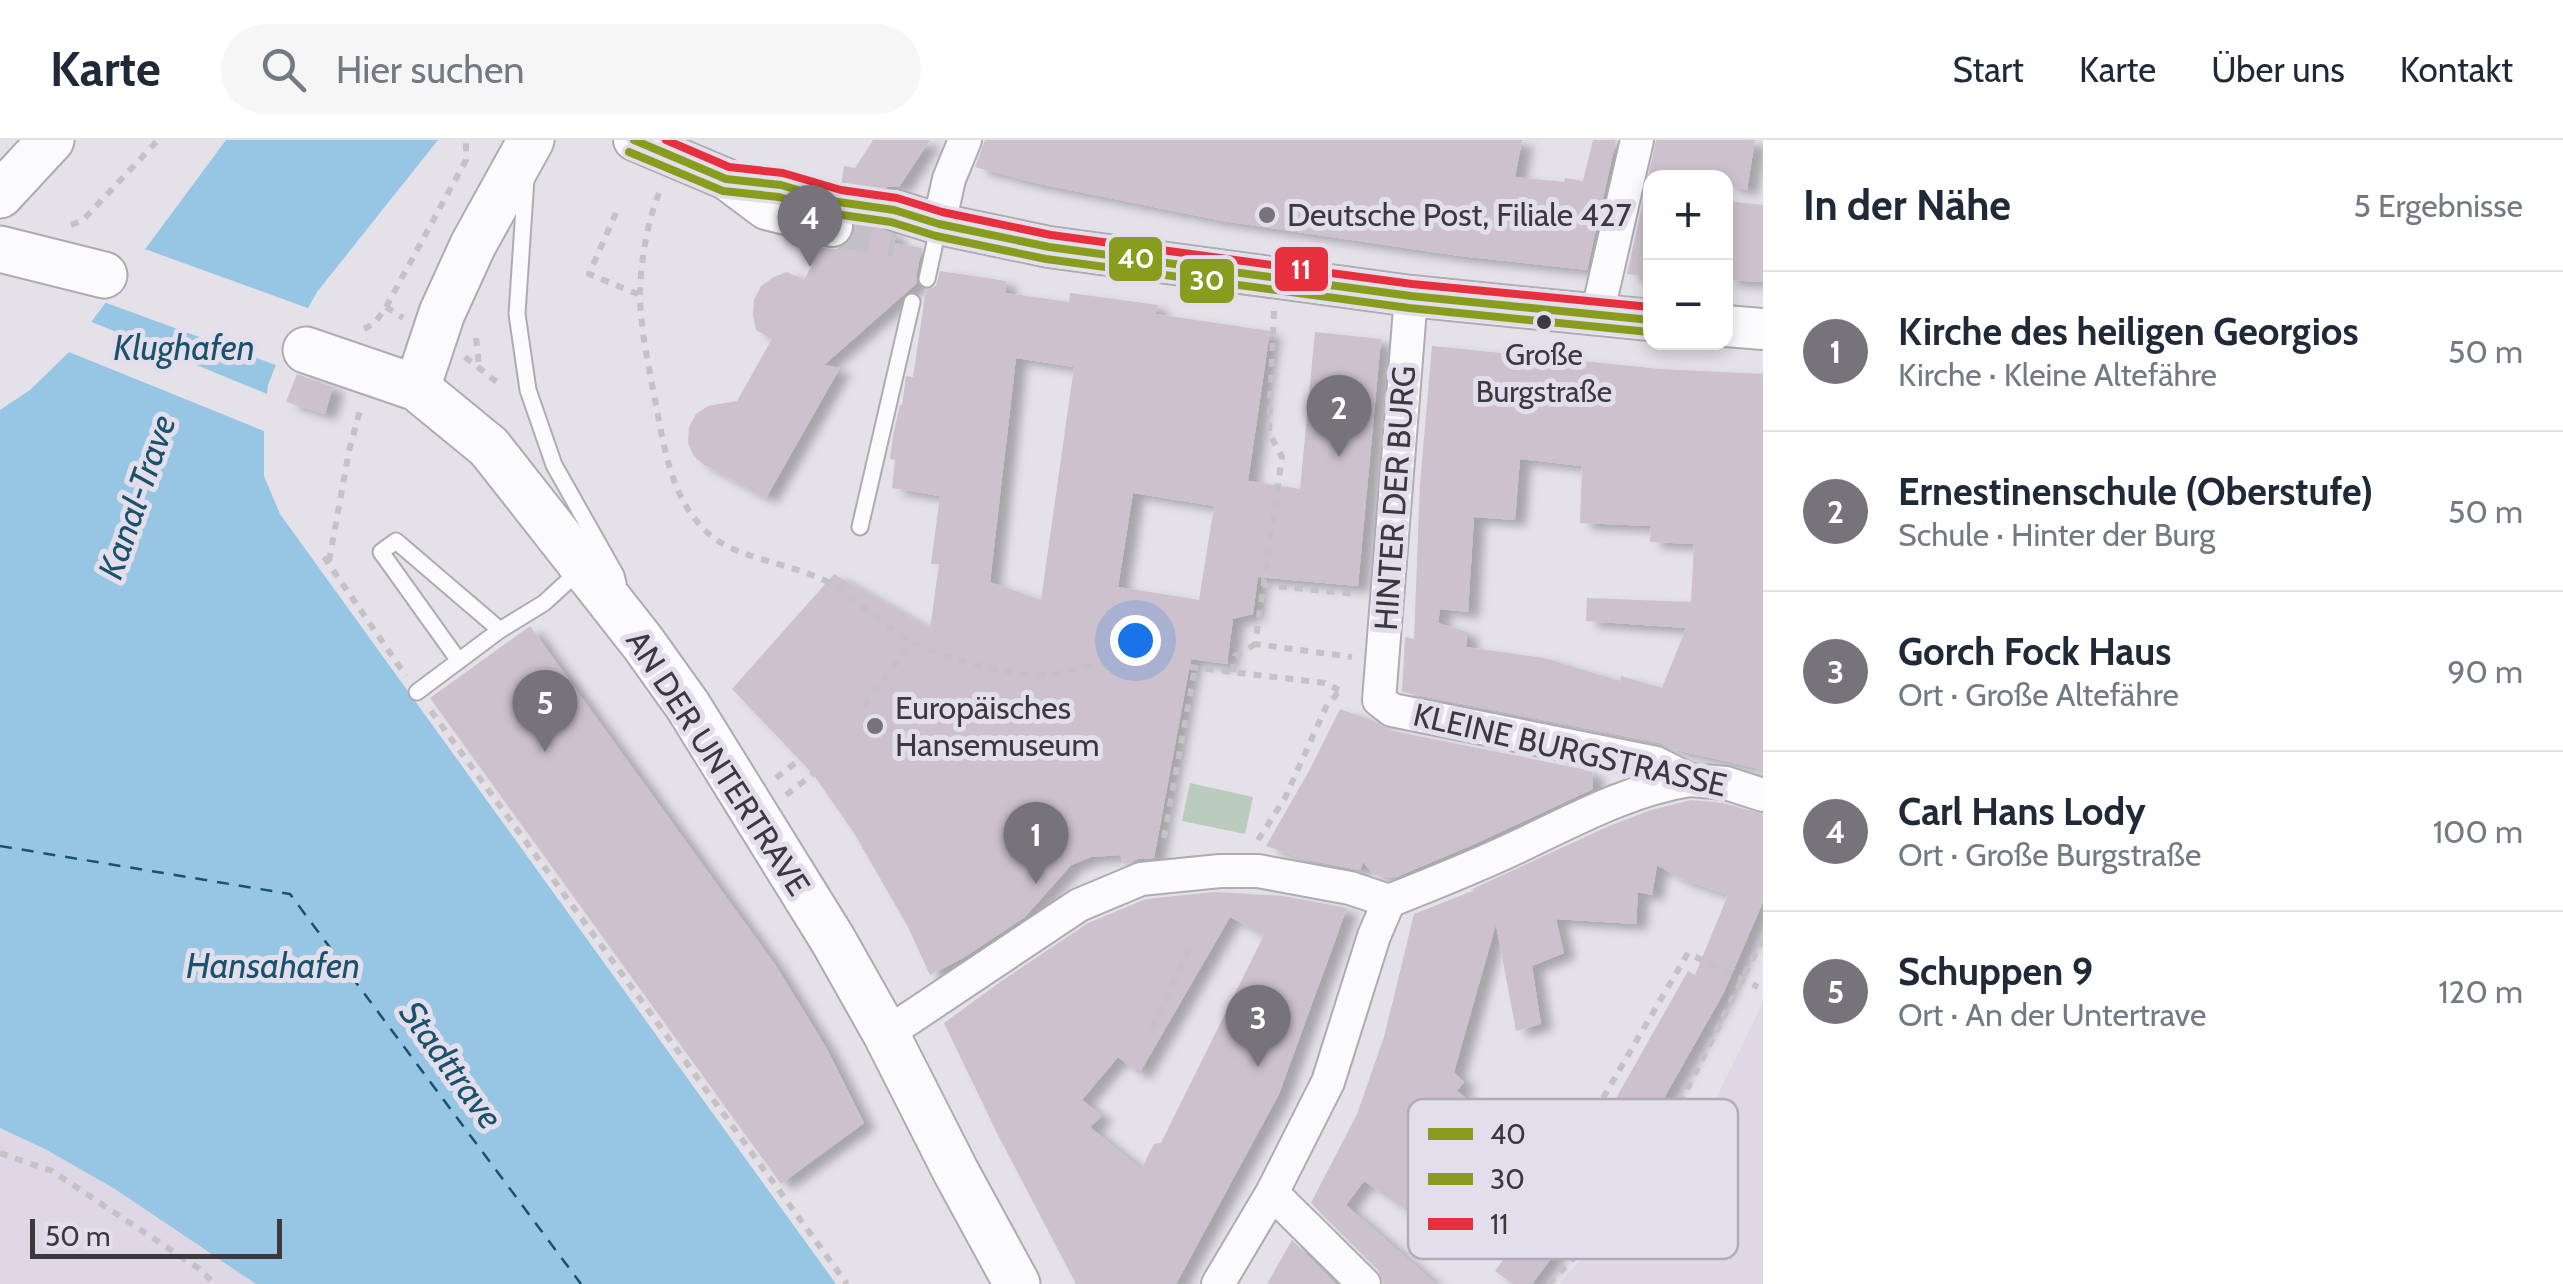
<!DOCTYPE html>
<html lang="de">
<meta charset="utf-8">
<style>
:root{--surface:#fff;--page:#f6f6f7;--text:#1f2937;--muted:#747a83;--line:#e0e1e3;--accent:#76747a}
body{margin:0;font-family:Cabin,sans-serif;background:var(--page);color:var(--text)}
.controls{position:absolute;right:30px;top:30px;display:grid;overflow:hidden;border-radius:20px;box-shadow:0 5px 15px #0003}
.controls button{width:90px;height:90px;display:grid;place-items:center;padding:0;border:0;border-bottom:2px solid var(--line);background:var(--surface);color:var(--text);font:50px sans-serif}
.scale{position:absolute;left:30px;bottom:25px;width:252px;box-sizing:border-box;padding-left:10px;border:5px solid #3b393e;border-top:0;font-size:28px;line-height:35px;white-space:nowrap;color:#3b393e;-webkit-text-stroke:8px #e3deeb;paint-order:stroke}
.you{position:absolute;left:1135px;top:500px;width:35px;height:35px;margin:-25px;border:8px solid #fff;border-radius:50%;background:#1a73e8;box-shadow:0 0 0 15px #1a73e833}
.badge{display:grid;place-items:center;width:65px;height:65px;border-radius:50%;background:var(--accent);color:#fff;font-size:32px;font-weight:700}
.pin{position:absolute;translate:-50% -82px;filter:drop-shadow(0 2px 5px #0008)}
.pin::after{content:'';position:absolute;top:52px;width:35px;height:30px;background:inherit;clip-path:polygon(0 0,100% 0,50% 100%)}
.list{margin:0;padding:0;list-style:none}
h2{display:flex;justify-content:space-between;align-items:center;height:130px;margin:0;padding:0 40px;font-size:42px}
h2 small{font-size:32px;font-weight:400;color:var(--muted)}
.list li{display:grid;grid-template-columns:65px 1fr auto;gap:30px;align-items:center;box-sizing:border-box;height:160px;padding:0 40px;border-top:2px solid var(--line)}
.list b{display:block;font-size:38px;white-space:nowrap}
.list p{margin:0;font-size:32px;white-space:nowrap;color:var(--muted)}
.list em{font-size:32px;font-style:normal;color:var(--muted)}
.icon{flex:none;width:55px;height:55px;fill:none;stroke:currentColor;stroke-width:2;stroke-linecap:round;stroke-linejoin:round}
.map{position:relative;flex:none;width:1763px;height:1144px;overflow:hidden}
header{display:flex;align-items:center;gap:60px;box-sizing:border-box;height:140px;padding:0 50px;background:var(--surface);border-bottom:2px solid var(--line)}
header strong{font-size:48px}
nav{display:flex;gap:55px;margin-inline-start:auto;font-size:35px}
.search{width:700px;height:90px;background:var(--page);display:flex;align-items:center;gap:25px;box-sizing:border-box;padding:0 35px;border-radius:55px;color:var(--muted);font-size:38px}
main{display:flex}
aside{flex:1;background:var(--surface)}
.map>svg:first-child{display:block}
.built{fill:#ded7e6}
.green{fill:#b9ccbe}
.water{fill:#96c6e3}
.pier{fill:#e4e1e8}
.lines{fill:none;stroke-linecap:round;stroke-linejoin:round}
.ferry{stroke:#1a516c;stroke-width:2.5;stroke-dasharray:12 10;stroke-linecap:butt}
.building{fill:#ccc1cd;fill-rule:evenodd;filter:url(#shadow)}
.tertiary-tunnel{stroke:#c2bfc6;stroke-width:40;stroke-dasharray:40 20;stroke-linecap:butt}
.service-casing{stroke:#aeacb1;stroke-width:19}
.minor-casing{stroke:#aeacb1;stroke-width:36}
.tertiary-casing{stroke:#aeacb1;stroke-width:44}
.secondary-casing{stroke:#aeacb1;stroke-width:49}
.path{stroke:#c4c2c5;stroke-width:6;stroke-dasharray:8 8;stroke-linecap:butt}
.service{stroke:#fbfafc;stroke-width:15}
.minor{stroke:#fbfafc;stroke-width:32}
.tertiary{stroke:#fbfafc;stroke-width:40}
.secondary{stroke:#fbfafc;stroke-width:45}
.bus-1-casing{stroke:#e3deeb;stroke-width:15}
.bus-2-casing{stroke:#e3deeb;stroke-width:15}
.bus-3-casing{stroke:#e3deeb;stroke-width:15}
.bus-1{stroke:#889d1e;stroke-width:8}
.bus-2{stroke:#889d1e;stroke-width:8}
.bus-3{stroke:#e7303d;stroke-width:8}
.poi-dot{fill:#76747a;stroke:#e3deeb;stroke-width:4}
.bus-dot{fill:#3b393e;stroke:#e3deeb;stroke-width:4}
.labels{text-anchor:middle;stroke-width:10;stroke-linejoin:round;paint-order:stroke}
.bus-label{font-size:30px;fill:#3b393e;stroke:#e3deeb}
.poi-label{font-size:32px;fill:#3b393e;stroke:#e3deeb;text-anchor:start}
.street-label{font-size:32px;fill:#3b393e;stroke:#e3deeb}
.water-label{font-size:35px;font-style:italic;fill:#1a516c;stroke:#e3deeb}
.key{fill:#e3deeb;stroke:#b1acb7;stroke-width:2.5}
.key-label{font-size:28px;fill:#3b393e}
.line-badge{stroke:#e3deeb;stroke-width:4}
.badge-label{font-size:28px;text-anchor:middle;font-weight:bold;fill:#fff}
</style>
<header>
<strong>Karte</strong>
<div class="search"><svg class="icon" aria-label="search" viewBox="0 0 24 24"><circle cx="10" cy="10" r="6"/><path d="M15 15l6 6"/></svg>Hier suchen</div>
<nav><a>Start</a><a>Karte</a><a>Über uns</a><a>Kontakt</a></nav>
</header>
<main>
<div class="map">
<svg width="1763" height="1144" viewBox="0 0 1763 1144">
<defs>
<filter id="shadow"><feDropShadow dx="11" dy="6" stdDeviation="5" flood-color="#0004"/></filter>
</defs>
<rect width="100%" height="100%" fill="#e4e1e8"/>
<path class="built" d="M1763,862V1144H1559L1596,1102L1626,1117L1694,1004Z
M0,988L45,1009L115,1049L256,1144H0Z"/>
<path class="green" d="M1190,643L1253,657L1245,694L1182,681Z"/>
<path class="water" d="M226,0H438L317,152L275,227L268,245L264,282V336L280,374L836,1144H256L115,1049L45,1009L0,988V270L30,250L69,212Z"/>
<path class="pier" d="M142,108L313,170L281,227L101,161Z
M87,180L272,256L269,293L69,212Z"/>
<g class="lines">
<path class="ferry" d="M0,706L290,754L581,1144"/>
</g>
<path class="building" d="M873,0H930L899,47H888L879,52L871,64V76L876,85L896,96L894,103L922,108L916,137L917,143L824,225L840,228L766,358L703,324L693,315L688,303L689,287L696,274L708,266L737,261L772,199L756,190L753,175L754,160L761,146L774,137L787,132L804,140L821,108L837,109L850,102L855,91L854,79L848,68L838,63L844,26L855,28Z
M985,0H1522L1515,37L1564,42L1565,38L1583,41L1593,0H1616L1587,130L1460,116L1223,81L1035,43L975,27Z
M1656,0H1755L1747,50L1726,45V38H1650V137L1627,134Z
M1726,61L1763,65V142L1726,140Z
M940,131L1006,141L1005,153L1069,162L1070,153L1158,165L1155,174L1270,191L1248,341L1300,349L1315,192L1381,199L1358,446L1258,437L1253,474L1233,479L1227,524L1191,519L1154,718L1138,719L1124,724L1120,715L1091,717L1071,725L1025,777L963,818L930,835L908,787L854,693L813,634L732,549L834,434L930,489L939,424H931L940,356L892,348L895,320L890,319L893,295L900,265H902L906,236L913,237L926,150L936,146ZM1016,218L1074,227L1041,460L990,442ZM1133,353L1214,366L1199,460L1118,447Z
M1432,206L1660,229L1763,234V634L1754,631L1760,629L1676,610L1660,603L1402,552L1405,497L1414,499L1420,344ZM1520,319L1582,326L1580,383L1651,386L1650,402L1694,404L1691,462L1587,458L1586,481L1686,488L1662,548L1621,536L1620,541L1544,518L1466,507L1467,492L1438,483L1440,469L1468,472L1474,377L1515,380Z
M297,234L333,247L325,274L286,262Z
M530,486L776,826L827,909L864,983L781,1044L430,558Z
M1340,569L1372,580L1388,590L1592,631L1593,649L1477,703L1394,738L1375,735L1363,722L1360,730L1304,719L1266,706L1309,631Z
M1691,660L1722,663L1763,674V762L1724,852L1646,990L1610,969L1688,831L1695,835L1728,755L1682,739L1657,725L1652,755L1638,752L1636,784L1556,779L1564,813L1532,826L1541,884L1516,891L1496,784L1454,932L1464,942L1457,951L1506,989L1485,1016L1510,1039L1538,1057L1535,1062L1540,1066L1526,1083L1456,1026L1423,1082L1364,1041L1346,1065L1436,1144H1383L1378,1130L1311,1063L1357,974L1384,897L1414,774L1475,750H1470L1609,686L1651,670Z
M1215,752L1283,756L1347,768L1279,954L1176,1144H1076L997,993L944,883L1003,840L1088,783L1146,759ZM1230,777L1264,795L1161,1003L1154,1004L1141,1029L1090,987L1102,976L1082,960L1118,917L1139,934Z
M1524,1091L1559,1108L1532,1144H1513L1495,1131Z
M1292,1100L1336,1144H1267Z"/>
<g class="lines">
<path class="tertiary-tunnel" d="M832,86L896,97"/>
<g class="service-casing">
<path id="service" d="M526,38L517,174L528,250L554,325L616,435L618,443
M927,139L939,84
M860,387L912,162
M459,521L381,412L396,401L500,490
M417,552L500,490L544,463L579,431"/>
</g>
<g class="minor-casing">
<path id="minor" d="M939,84L949,39L965,0
M1411,156L1379,560L1392,570L1656,623L1690,640L1726,643L1763,655
M1597,175L1637,0
M886,894L1079,765L1141,739L1220,731H1258L1350,748L1389,761
M1272,1053L1364,1144
M1218,1144L1272,1053L1328,942L1374,796L1389,761C1432,744 1475,727 1517,707C1574,680 1628,650 1690,640"/>
</g>
<g class="tertiary-casing">
<path id="tertiary" d="M634,0L726,39L766,69L832,86
M894,70L939,84L1049,107L1411,156L1650,180
M1726,186L1763,189"/>
</g>
<g class="secondary-casing">
<path id="secondary" d="M0,55L51,0
M0,109L104,135
M306,210L417,248L489,307L643,503L688,566L833,800L886,894L956,1032L1017,1144
M417,248L442,173L473,105L531,0"/>
</g>
<path class="path" d="M659,53C647,83 640,124 640,157C641,190 648,223 654,255C664,304 669,358 709,394C739,421 798,423 835,446C860,462 882,485 908,500C939,518 989,529 1025,534C1061,539 1094,521 1130,520
M616,73L589,134L640,155
M71,85L83,80L158,0
M386,167L466,20V0
M1274,171L1269,293L1282,317L1255,504L1352,517
M364,189L375,183L386,167L403,178
M476,198L479,225
M465,217L502,246
M324,417L406,536
M329,421L349,311L360,270
M1263,445L1356,454
M1190,527L1325,543L1339,550
M1233,532L1235,516L1254,505
M864,566L911,503
M431,571L847,1144
M776,638L799,620
M786,655L813,634
M1164,698L1195,528
M1258,700L1285,658L1326,567L1340,550
M1152,889L1193,801
M1603,958L1688,813L1758,847
M1684,998L1667,989L1763,798
M0,1013L52,1031L198,1128L215,1144
M1549,1144L1597,1093L1625,1099"/>
<use href="#service" class="service"/>
<use href="#minor" class="minor"/>
<use href="#tertiary" class="tertiary"/>
<use href="#secondary" class="secondary"/>
<g class="bus-1-casing">
<path id="bus-1" d="M634,0L726,39L781,45L838,62L894,70L939,84L1049,107L1411,156L1650,180"/>
</g>
<g class="bus-2-casing">
<path id="bus-2" d="M629,12L723,51L779,57L835,74L891,82L936,96L1046,119L1409,168L1649,192"/>
</g>
<g class="bus-3-casing">
<path id="bus-3" d="M666,0L729,27L783,33L841,50L897,58L942,72L1051,95L1412,144L1650,167"/>
</g>
<use href="#bus-1" class="bus-1"/>
<use href="#bus-2" class="bus-2"/>
<use href="#bus-3" class="bus-3"/>
</g>
<g class="poi-dot">
<circle cx="1267" cy="75" r="10"/>
<circle cx="875" cy="586" r="10"/>
</g>
<circle class="bus-dot" cx="1544" cy="182" r="9"/>
<g class="labels">
<g class="bus-label">
<text x="1544" y="225">Große<tspan x="1544" dy="37">Burgstraße</tspan></text>
</g>
<g class="poi-label">
<text x="1287" y="86">Deutsche Post, Filiale 427</text>
<text x="895" y="579">Europäisches<tspan x="895" dy="37">Hansemuseum</tspan></text>
</g>
<g class="street-label">
<text transform="translate(1395 358) rotate(-86)" y="11">HINTER DER BURG</text>
<text transform="translate(1570 610) rotate(13)" y="11">KLEINE BURGSTRASSE</text>
<text transform="translate(718 623) rotate(57)" y="11">AN DER UNTERTRAVE</text>
</g>
<g class="water-label">
<text x="184" y="220">Klughafen</text>
<text transform="translate(137 357) rotate(-71)" y="12">Kanal-Trave</text>
<text x="273" y="838">Hansahafen</text>
<text transform="translate(451 925) rotate(54)" y="12">Stadttrave</text>
</g>
</g>
<rect x="1408" y="959" width="330" height="160" rx="15" class="key"/>
<rect x="1428" y="988" width="45" height="12" fill="#889d1e"/>
<rect x="1428" y="1033" width="45" height="12" fill="#889d1e"/>
<rect x="1428" y="1078" width="45" height="12" fill="#e7303d"/>
<g class="key-label">
<text x="1490" y="1004">40</text>
<text x="1490" y="1049">30</text>
<text x="1490" y="1094">11</text>
</g>
<g class="line-badge">
<rect x="1107" y="95" width="57" height="48" rx="10" fill="#889d1e"/>
<rect x="1273" y="105" width="57" height="48" rx="10" fill="#e7303d"/>
<rect x="1178" y="117" width="58" height="48" rx="10" fill="#889d1e"/>
</g>
<g class="badge-label">
<text x="1136" y="128">40</text>
<text x="1301" y="139">11</text>
<text x="1207" y="150">30</text>
</g>
</svg>
<div class="controls">
<button>+</button>
<button>−</button>
</div>
<div class="scale">50 m</div>
<div class="you"></div>
<div class="pin badge" style="left:1036px;top:744px">1</div>
<div class="pin badge" style="left:1339px;top:317px">2</div>
<div class="pin badge" style="left:1258px;top:927px">3</div>
<div class="pin badge" style="left:810px;top:127px">4</div>
<div class="pin badge" style="left:545px;top:612px">5</div>
</div>
<aside>
<h2>In der Nähe<small>5 Ergebnisse</small></h2>
<ul class="list">
<li><span class="badge">1</span><div><b>Kirche des heiligen Georgios</b><p>Kirche · Kleine Altefähre</p></div><em>50 m</em></li>
<li><span class="badge">2</span><div><b>Ernestinenschule (Oberstufe)</b><p>Schule · Hinter der Burg</p></div><em>50 m</em></li>
<li><span class="badge">3</span><div><b>Gorch Fock Haus</b><p>Ort · Große Altefähre</p></div><em>90 m</em></li>
<li><span class="badge">4</span><div><b>Carl Hans Lody</b><p>Ort · Große Burgstraße</p></div><em>100 m</em></li>
<li><span class="badge">5</span><div><b>Schuppen 9</b><p>Ort · An der Untertrave</p></div><em>120 m</em></li>
</ul>
</aside>
</main>
